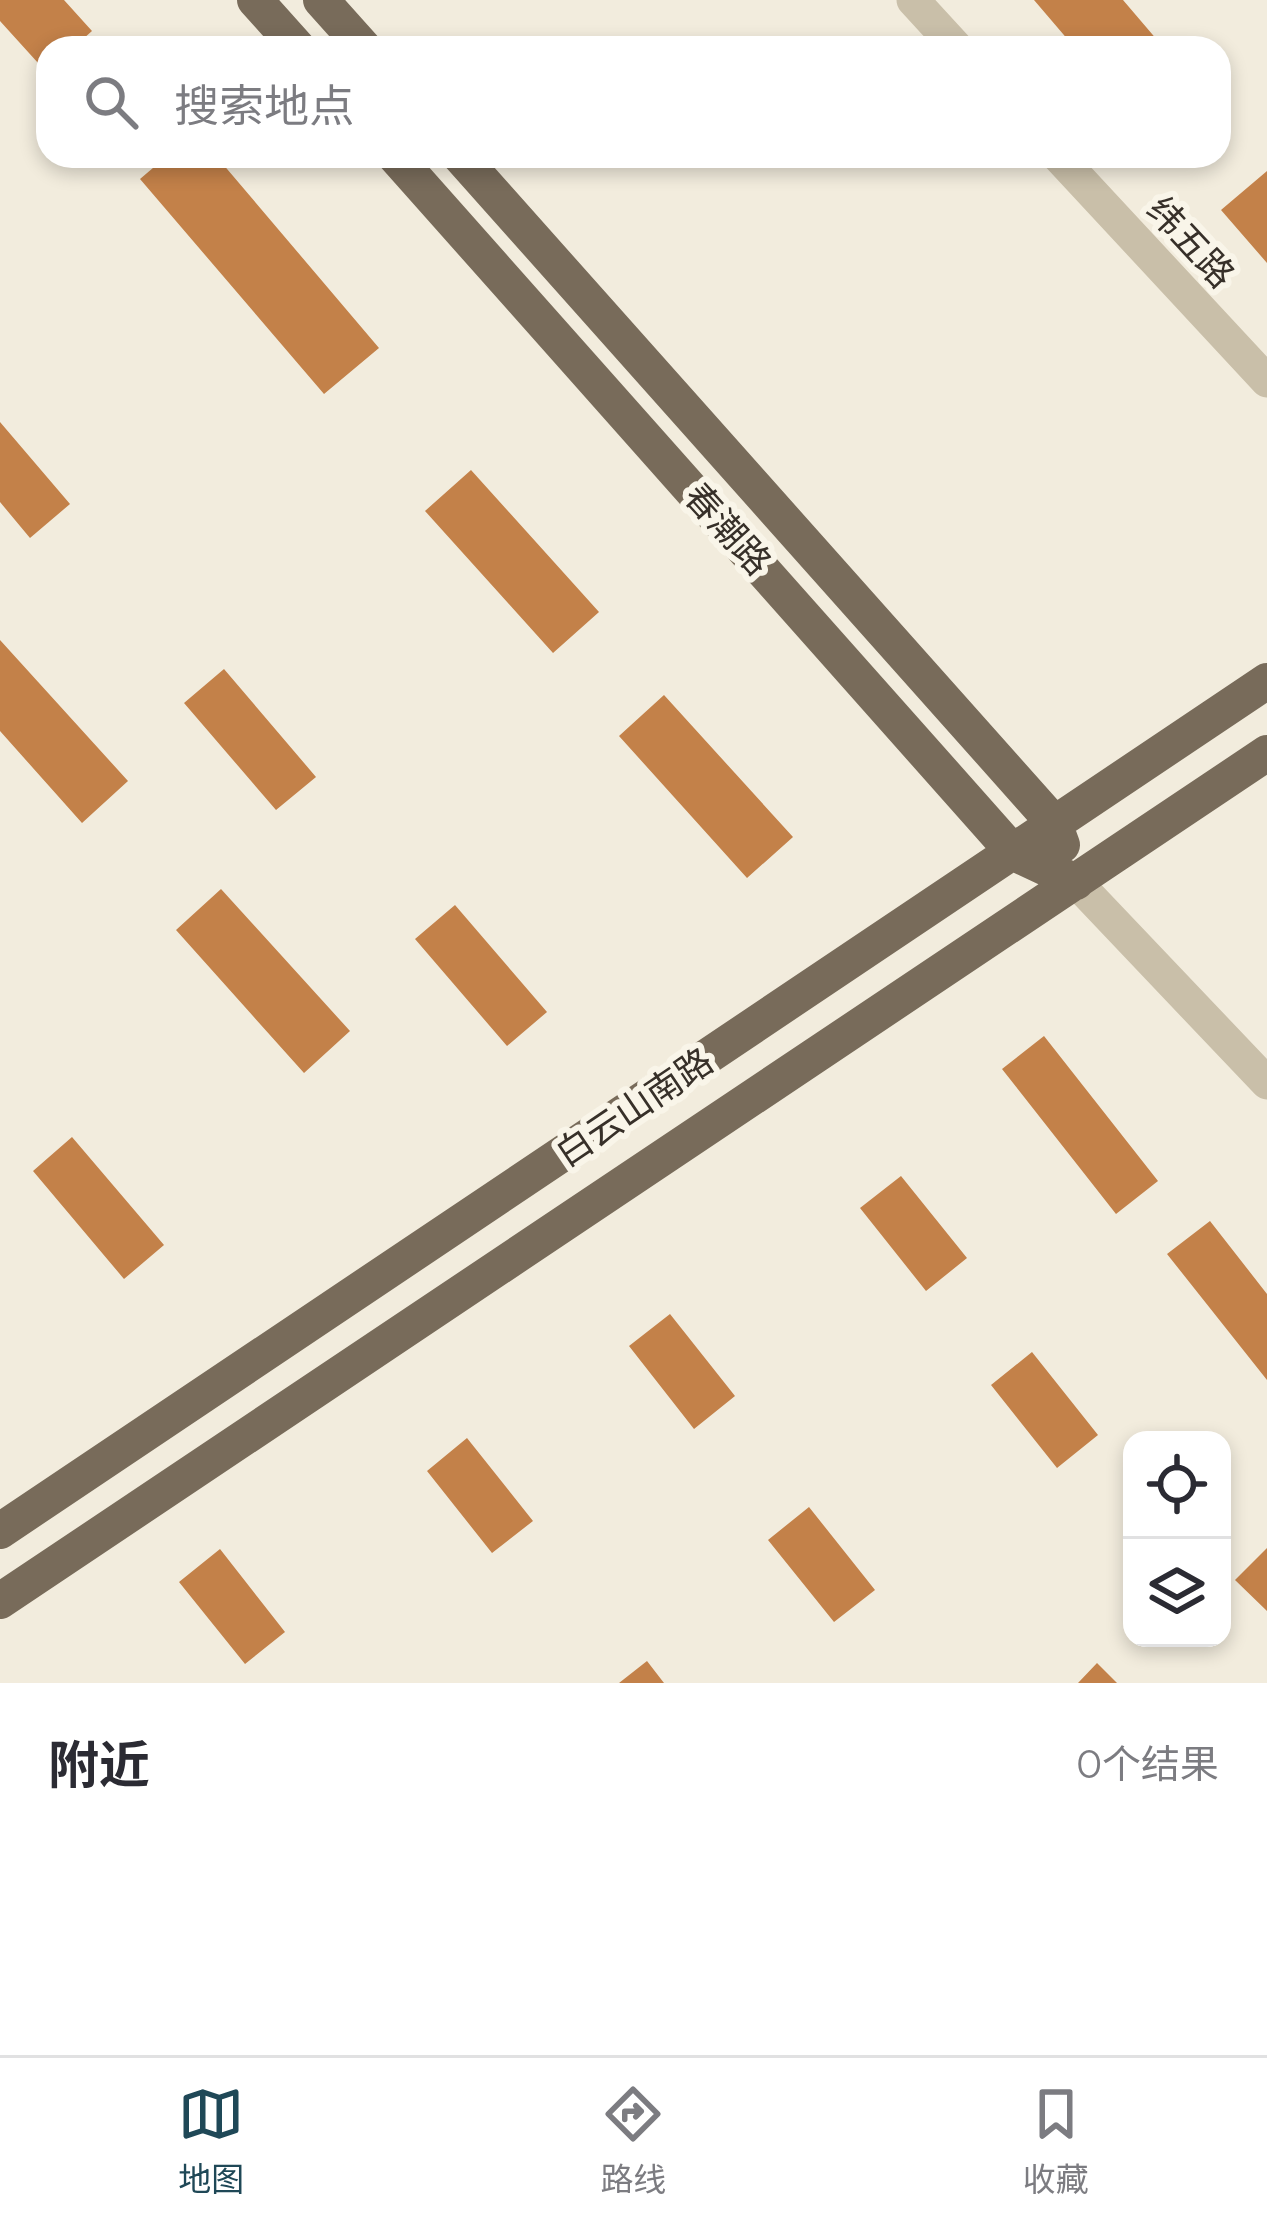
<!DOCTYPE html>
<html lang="zh">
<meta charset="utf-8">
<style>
:root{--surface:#fff;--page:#f2f2f3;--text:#2b2b33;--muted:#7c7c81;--line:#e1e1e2;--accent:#1f4857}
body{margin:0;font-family:Montserrat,"Noto Sans SC",sans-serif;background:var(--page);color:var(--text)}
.controls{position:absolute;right:36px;bottom:36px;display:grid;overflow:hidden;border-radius:24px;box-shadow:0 6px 18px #0003}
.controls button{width:108px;height:108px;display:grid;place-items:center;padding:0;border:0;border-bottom:3px solid var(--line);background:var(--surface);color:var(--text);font:60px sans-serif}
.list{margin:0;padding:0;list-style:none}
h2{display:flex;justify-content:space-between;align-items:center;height:156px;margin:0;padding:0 48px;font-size:51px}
h2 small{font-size:39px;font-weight:400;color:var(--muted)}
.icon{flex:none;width:66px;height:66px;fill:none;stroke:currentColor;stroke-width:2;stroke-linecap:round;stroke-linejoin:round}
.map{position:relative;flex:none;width:1267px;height:1683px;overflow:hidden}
.search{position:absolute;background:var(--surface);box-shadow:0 6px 18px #0003;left:36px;right:36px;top:36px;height:132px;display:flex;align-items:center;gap:30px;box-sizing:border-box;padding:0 42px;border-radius:36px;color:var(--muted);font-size:45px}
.sheet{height:372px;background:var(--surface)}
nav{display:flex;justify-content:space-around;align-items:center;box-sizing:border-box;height:168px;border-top:3px solid var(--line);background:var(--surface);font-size:33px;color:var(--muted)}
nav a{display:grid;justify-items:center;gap:6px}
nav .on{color:var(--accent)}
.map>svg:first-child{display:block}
.building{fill:#c38149}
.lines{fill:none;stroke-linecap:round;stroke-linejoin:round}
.minor{stroke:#c9bfa9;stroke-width:33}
.major{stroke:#786b5a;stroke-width:36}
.labels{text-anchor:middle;stroke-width:12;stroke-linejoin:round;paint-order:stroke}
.street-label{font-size:36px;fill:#373029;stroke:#f9f5e9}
</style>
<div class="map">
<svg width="1267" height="1683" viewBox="0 0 1267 1683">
<rect width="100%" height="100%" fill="#f2ecdd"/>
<path class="building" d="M0,0H64L92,31L73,48H48V74L0,21Z
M1034,0H1123L1164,48H1075Z
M167,156H216L379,348L324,394L140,179Z
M1267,171V263L1221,210Z
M0,422L70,504L30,538L0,502Z
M471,470L599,612L553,653L425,511Z
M0,640L128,781L82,823L0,731Z
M224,669L316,777L276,810L184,703Z
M664,695L793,837L747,878L619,736Z
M221,889L350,1031L304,1073L176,930Z
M455,905L547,1012L507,1046L415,939Z
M1044,1036L1158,1181L1116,1214L1002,1069Z
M72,1137L164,1245L124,1279L33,1171Z
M901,1176L967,1258L926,1291L860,1208Z
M1210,1221L1267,1294V1380L1167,1254Z
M670,1314L735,1396L694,1429L629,1346Z
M1032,1352L1098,1435L1057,1468L991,1385Z
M467,1438L533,1521L492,1553L427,1471Z
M809,1507L875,1590L834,1622L768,1540Z
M1267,1548V1611L1235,1580Z
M220,1549L285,1632L245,1664L179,1582Z
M647,1661L664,1683H619Z
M1097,1663L1117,1683H1078Z"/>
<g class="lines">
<path class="minor" d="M913,0L957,48
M1058,156L1267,381
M1076,882L1267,1083"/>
<path class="major" d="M255,0L298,48
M321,0L364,48
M395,156L1014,853L1076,882
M460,156L1054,823L1062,845
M0,1531L1267,681
M0,1601L1267,753"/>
</g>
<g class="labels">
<g class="street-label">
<text transform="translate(1191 242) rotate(47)" y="13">纬五路</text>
<text transform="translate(728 529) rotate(48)" y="13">春潮路</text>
<text transform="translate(634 1107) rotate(-34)" y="13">白云山南路</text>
</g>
</g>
</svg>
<div class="controls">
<button><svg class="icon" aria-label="locate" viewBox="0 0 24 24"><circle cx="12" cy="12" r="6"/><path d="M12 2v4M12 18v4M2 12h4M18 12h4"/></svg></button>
<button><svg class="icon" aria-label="layers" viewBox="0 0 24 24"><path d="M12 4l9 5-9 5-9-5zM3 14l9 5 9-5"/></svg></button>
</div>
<div class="search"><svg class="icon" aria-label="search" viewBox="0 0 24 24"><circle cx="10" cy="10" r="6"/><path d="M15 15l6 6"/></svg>搜索地点</div>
</div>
<section class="sheet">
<h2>附近<small>0个结果</small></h2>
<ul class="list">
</ul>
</section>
<nav>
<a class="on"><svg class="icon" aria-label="map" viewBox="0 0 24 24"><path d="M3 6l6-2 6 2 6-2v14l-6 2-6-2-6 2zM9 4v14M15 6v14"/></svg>地图</a>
<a><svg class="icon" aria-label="directions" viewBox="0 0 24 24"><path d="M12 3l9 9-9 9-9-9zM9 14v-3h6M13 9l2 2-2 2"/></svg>路线</a>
<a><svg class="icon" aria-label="saved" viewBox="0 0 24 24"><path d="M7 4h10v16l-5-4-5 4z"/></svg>收藏</a>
</nav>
